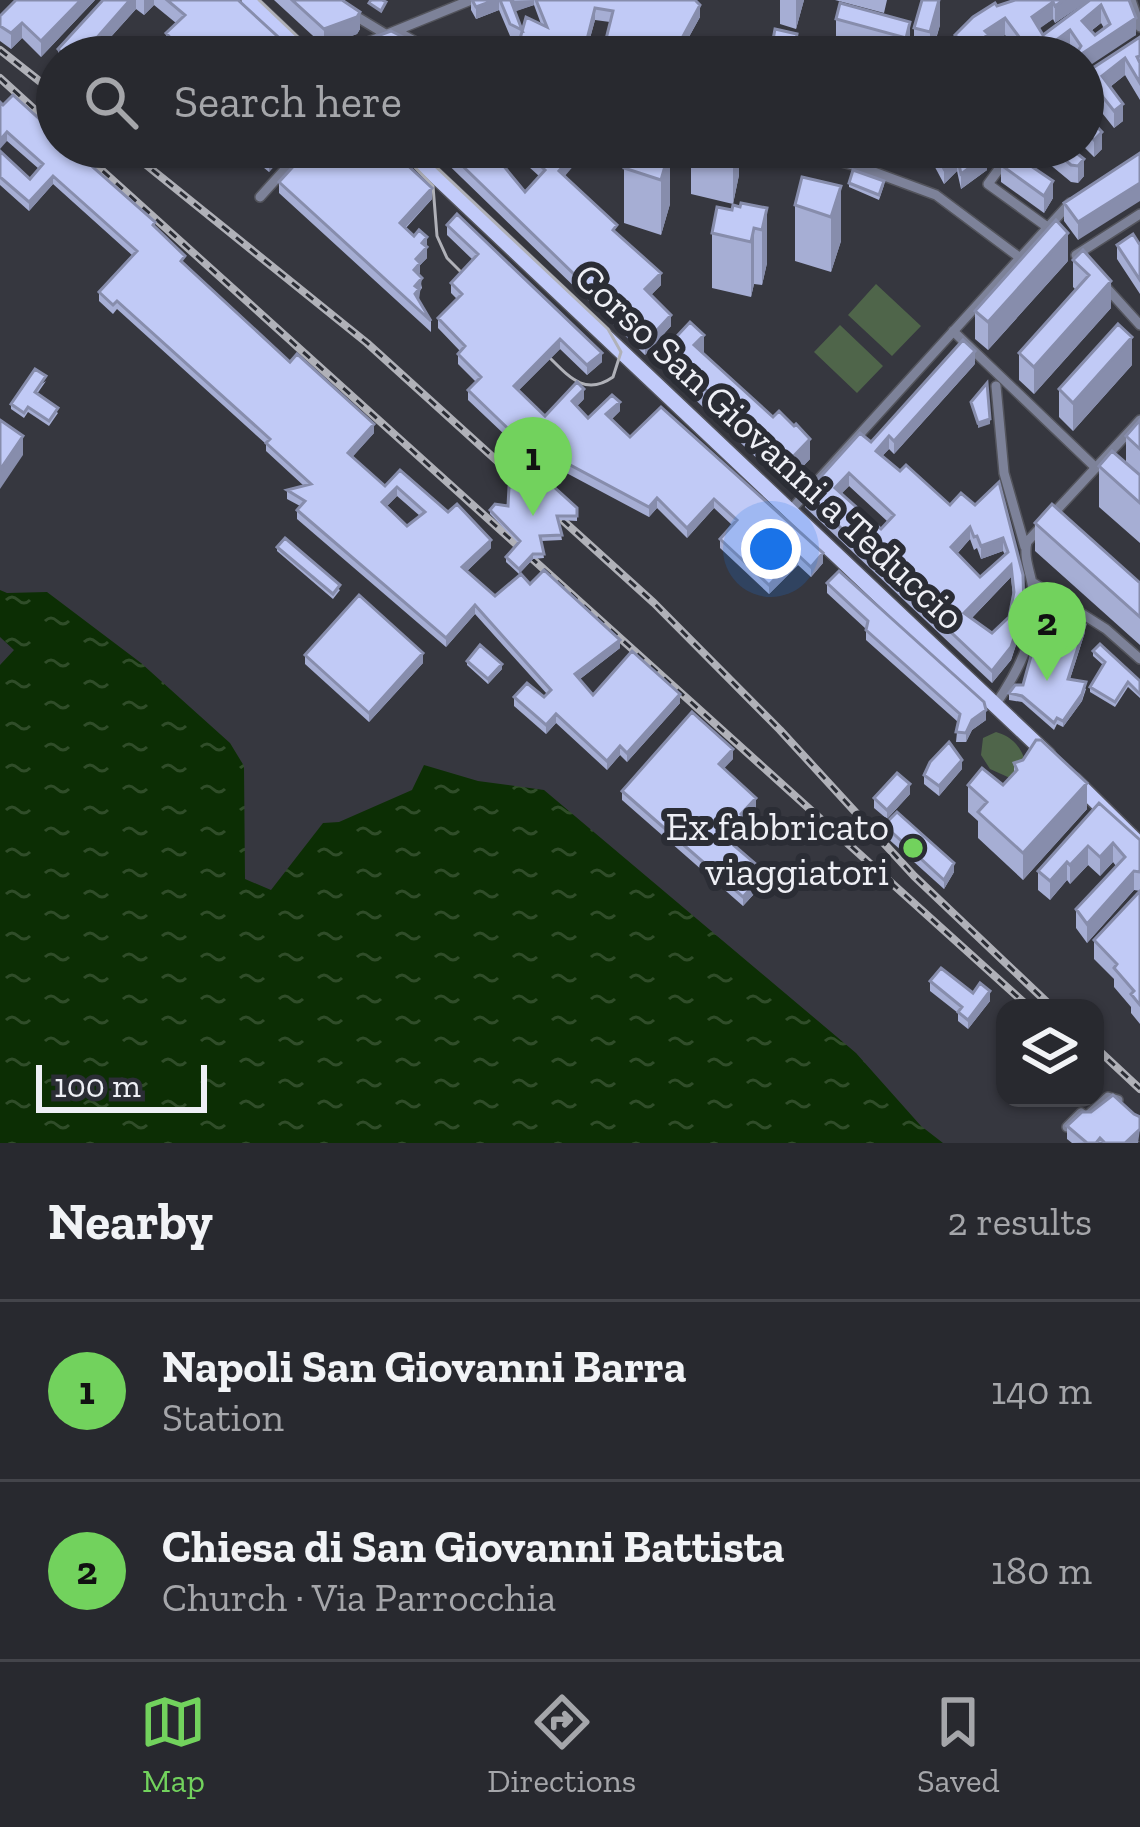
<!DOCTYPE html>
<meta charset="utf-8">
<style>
:root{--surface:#28292f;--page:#303137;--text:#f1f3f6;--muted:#a5a6aa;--line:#44454b;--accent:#72d25d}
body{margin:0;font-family:"Zilla Slab",serif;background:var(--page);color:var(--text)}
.controls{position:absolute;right:36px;bottom:36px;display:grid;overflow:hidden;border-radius:24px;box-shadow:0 3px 9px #0004}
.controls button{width:108px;height:108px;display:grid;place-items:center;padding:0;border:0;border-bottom:3px solid var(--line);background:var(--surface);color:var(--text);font:60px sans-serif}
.scale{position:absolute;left:36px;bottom:30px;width:171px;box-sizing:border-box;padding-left:12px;border:6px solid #eeeff5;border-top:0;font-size:33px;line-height:42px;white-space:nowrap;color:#eeeff5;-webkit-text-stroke:9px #2b2d35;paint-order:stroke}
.you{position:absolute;left:771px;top:549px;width:42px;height:42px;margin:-30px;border:9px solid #fff;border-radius:50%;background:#1a73e8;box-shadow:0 0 0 18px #1a73e833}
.badge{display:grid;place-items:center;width:78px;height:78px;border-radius:50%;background:var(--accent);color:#111;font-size:39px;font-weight:700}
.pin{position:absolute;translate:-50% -99px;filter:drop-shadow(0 3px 6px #0008)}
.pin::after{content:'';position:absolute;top:63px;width:42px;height:36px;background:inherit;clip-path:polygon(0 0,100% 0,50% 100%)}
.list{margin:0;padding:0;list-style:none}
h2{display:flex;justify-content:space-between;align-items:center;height:156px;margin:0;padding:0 48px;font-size:51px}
h2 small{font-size:39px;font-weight:400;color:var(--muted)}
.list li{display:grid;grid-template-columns:78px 1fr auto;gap:36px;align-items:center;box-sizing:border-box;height:180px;padding:0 48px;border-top:3px solid var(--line)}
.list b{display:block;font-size:45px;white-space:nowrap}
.list p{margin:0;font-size:39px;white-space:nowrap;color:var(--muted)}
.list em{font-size:39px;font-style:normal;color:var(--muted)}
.icon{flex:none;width:66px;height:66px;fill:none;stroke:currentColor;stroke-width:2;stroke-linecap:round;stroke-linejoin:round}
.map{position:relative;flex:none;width:1140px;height:1143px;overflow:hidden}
.search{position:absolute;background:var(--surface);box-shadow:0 3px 9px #0004;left:36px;right:36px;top:36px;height:132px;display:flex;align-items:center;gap:30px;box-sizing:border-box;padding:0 42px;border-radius:66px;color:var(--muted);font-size:45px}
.sheet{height:516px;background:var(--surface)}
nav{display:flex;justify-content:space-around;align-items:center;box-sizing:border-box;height:168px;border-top:3px solid var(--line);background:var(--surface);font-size:33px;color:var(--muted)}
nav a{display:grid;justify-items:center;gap:6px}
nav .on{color:var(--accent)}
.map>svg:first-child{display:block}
.garden{fill:#4f654a}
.water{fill:url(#water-ripples)}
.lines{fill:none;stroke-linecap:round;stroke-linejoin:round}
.street-casing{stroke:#53545c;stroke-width:12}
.primary-casing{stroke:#53545c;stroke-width:18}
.street{stroke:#7d8299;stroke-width:9}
.primary{stroke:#c2cbfa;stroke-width:15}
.tram{stroke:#b0b1b8;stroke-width:3}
.rail-casing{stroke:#b0b1b8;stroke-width:8}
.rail{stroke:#2b2d35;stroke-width:3;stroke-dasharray:9;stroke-linecap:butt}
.wall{fill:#a6aed4;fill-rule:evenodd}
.shaded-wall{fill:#878dac}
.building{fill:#c1caf6;stroke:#878dac;stroke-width:3;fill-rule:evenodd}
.poi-dot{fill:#72d25d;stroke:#2b2d35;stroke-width:4.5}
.labels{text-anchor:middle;stroke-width:12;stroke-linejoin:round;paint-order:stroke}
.street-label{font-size:39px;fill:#eeeff5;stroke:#2b2d35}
.poi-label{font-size:39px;fill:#eeeff5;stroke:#2b2d35;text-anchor:end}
</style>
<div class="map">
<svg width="1140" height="1143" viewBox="0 0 1140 1143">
<defs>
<pattern id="water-ripples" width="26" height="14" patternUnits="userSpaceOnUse" patternTransform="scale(3)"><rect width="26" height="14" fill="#0c2e04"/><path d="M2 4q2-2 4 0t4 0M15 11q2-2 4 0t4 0" fill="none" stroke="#304d29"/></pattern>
</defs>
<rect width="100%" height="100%" fill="#36373f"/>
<path class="garden" d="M876,284L921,326L892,356L848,315Z
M840,325L883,366L857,393L814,352Z
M996,732C1013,737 1021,747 1026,763L1010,778L990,769L981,755L983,738Z"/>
<path class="water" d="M0,590L7,593L47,592L141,663L230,743L244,766L245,879L271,890L323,823L339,822L412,790L424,765L478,781L544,790L856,1053L921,1126L943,1143H0V665L14,650L0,637Z"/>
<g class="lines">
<g class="street-casing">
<path id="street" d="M329,0L387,35
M1131,0L1140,27
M396,31L443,57
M331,57L471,0
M789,147L863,168L936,195L1019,257
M1015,147L988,184L1050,229
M260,197L305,147
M1076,255L1140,214
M1103,284L1140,325
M953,331L1096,468
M996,386L1004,473L1025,547
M789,512L1070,203
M1032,582L1106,629L1140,659
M996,704C1020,668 1038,634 1033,589C1031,573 1023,558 1027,542L1140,420
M1067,1127L1081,1113L1086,1117L1108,1097L1118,1100"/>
</g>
<g class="primary-casing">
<path id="primary" d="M249,0L309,57
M405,147L1048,755
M1074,780L1140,845"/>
</g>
<use href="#street" class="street"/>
<use href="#primary" class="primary"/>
<path class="tram" d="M259,0L319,57
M395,147L433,186L437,236L447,258L466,277
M415,147L608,329L621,352L613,377C586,396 570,378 551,359"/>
<g class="rail-casing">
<path id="rail" d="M0,50L57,95
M0,78L57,130
M76,147L1030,1008
M124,147L367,343L654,603L780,730L914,876L1053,1008
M1095,1047L1140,1089"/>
</g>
<use href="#rail" class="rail"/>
</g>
<path class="wall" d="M95,0L41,57L22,38L11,49L0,41V16Z
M103,0H238L168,50L166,33L176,23L154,5L144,15L136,9L100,49V57H58V49Z
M274,0H342L360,29L357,34L324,46Z
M471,0H695L700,17L680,53L684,57H515L520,41L510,36L499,10L476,19L471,10ZM534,5L541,24L522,30L515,11ZM595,20L610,22L602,55L586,52Z
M780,0H804L796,29L780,24Z
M835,0H887L884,13Z
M1089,0L1055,23L1053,19L1039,28L1043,35L1090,0H1129L1136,35L1083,57H1077L1070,47L1057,57H1021L1005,35L988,47V51L982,57H959L955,53V35L997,6ZM1101,23L1104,28L1095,35L1091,31Z
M836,19L910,22L909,57H811L836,46Z
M940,25L931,57L914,56V28Z
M797,34V57H772V45Z
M1140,37V100L1125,75L1110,87L1123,121L1114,128L1095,104L1084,112L1102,149L1094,157L1083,146V72L1088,71Z
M369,39L443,57H379L369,51Z
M0,102L155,227L185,265L290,362L374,433L352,457L385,486L400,470L491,548L467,571L495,596L530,584L620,648L580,679L593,695L680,703L627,762L620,755L607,770L556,723L546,734L514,706V697H544L547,694L475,614L446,647L297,519V510L300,506L287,499V490L304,486L266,451V444L117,309L113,314L99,301V292L133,256L53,184L29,211L0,185V151L30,179L39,169L7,141ZM397,496L420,516L407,526L386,507Z
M252,147H291L269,172L252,158Z
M430,147H597V154L588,162L581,157L564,176L617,233L661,285L651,295L671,326L645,355ZM508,148L539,176L525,192L498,159Z
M660,147L670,204L661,235L624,223V168Z
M691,147H739V175L733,204L691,194Z
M929,147H1004L997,157L987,158V170L961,189L957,171L944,184L929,156Z
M1014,147H1069L1084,176L1078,183L1071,182L1036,153L1028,164L1053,198L1044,213L1001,182V165Z
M1140,153L1078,240L1064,221V203Z
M279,182L432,199L406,228L427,258L420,265L419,275L422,288L419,292V300L431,321V332L279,193Z
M849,183L884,185L879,200L849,187Z
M841,186V241L831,272L795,261V205Z
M767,208V263L762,285L754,284L751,297L712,288V233L732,210Z
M447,225L602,362L587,375L560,349L519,390L545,416L584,399L577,406L588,418L620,411L612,419L630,437L823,563L811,577L798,565L769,594L720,548V539L732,525L714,508L687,538L657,508L649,517L527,452L525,454L468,400V390L476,382L458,364V354L460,351L438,328V318L457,299L451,293V283L473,260L447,235Z
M1117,245H1140V294L1117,259Z
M1083,250L1111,308L1034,394L1019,380V353L1076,290L1073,287V260Z
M1068,261L988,350L975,339V311Z
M664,350L704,353L810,459L785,485L664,370Z
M975,364L894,454L889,449L882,456L900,471L950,505H975L999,482L1024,621L1011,660L992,683L805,507V494ZM849,486L887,521L881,529L841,494ZM970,539L974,550L977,548L981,559L1003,551L1005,555L980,577L957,554ZM1011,577L1013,596L1009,617L992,633L971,619Z
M1132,365L1073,431L1059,417V389Z
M46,381L37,394L58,413L49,426L28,412L24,418L11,409V404Z
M1140,420V543L1099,507V466L1126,463V436Z
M508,506L577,508V521L558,520L562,540L541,541L544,558L533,559L519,574L506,562V557L518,543L490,514V510Z
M1035,523L1140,583V645L1035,551Z
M277,547L340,590L333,599L277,551Z
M827,583L986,720L972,730L966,742H956L958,722L866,640V629L827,593Z
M1085,632L1070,679L1086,689L1082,701L1063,727L1057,724L1054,730L1022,702L1009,700V693L1023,685Z
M1093,651L1140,681V698L1128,687L1115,707L1090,692V687L1103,665L1093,656Z
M305,655L423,663L369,722L305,664Z
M467,661L502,669L488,684L467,665Z
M733,759L723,768L756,808L746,819L748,831L735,846L765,882L743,906L622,800V791Z
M1014,763L1087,809L1023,880L978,838V821L968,812V785H1003L1014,772Z
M962,769L939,796L924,784V775Z
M910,794L887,819L874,808V798Z
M1099,803L1140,840V891L1134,890L1087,943L1076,928V909L1116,866L1113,862L1100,876L1088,865L1070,884L1067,880L1050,900L1038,890V871Z
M884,825L954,872L944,889L884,835Z
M1140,891V1024L1131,1013V1007L1114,987V979L1094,959V940Z
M930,981L973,993L990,1001L968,1029L958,1021V1013L930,991Z
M1067,1126L1140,1142L1072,1143L1067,1139Z"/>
<path class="shaded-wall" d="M81,0H95L41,57V41Z
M130,0H136V9L100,49V57H91L93,42Z
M144,0H154V5L144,15Z
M495,0H499V10L476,19V7Z
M534,0V5L511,13V1Z
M796,0H804L796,29Z
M940,0V25L930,57V32Z
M1064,0H1089L1055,23V6Z
M1053,2V19L1032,34V17Z
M700,5V17L678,57L675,51Z
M1101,5V23L1082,38V21Z
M595,8V20L585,57L584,51Z
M360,12V29L357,34L324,46V29Z
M1005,18V35L988,47V51L982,57H971V51L985,31Z
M1136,18V35L1083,70V57L1080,55Z
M910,22V50L909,57H906V38Z
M22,23V38L11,49V33Z
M1070,30V47L1057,57H1046L1051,44Z
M1125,58V75L1102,93V76Z
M1095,87V104L1083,113V96Z
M1123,104V121L1114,128V111Z
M7,132V141L0,149V140Z
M1102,132V149L1094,157V140Z
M277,147H291L269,172V156Z
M498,147H508L493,165V153Z
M580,147H581V157L559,183V171Z
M592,147H597V154L588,162V150Z
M733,147H739V175L733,204Z
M1027,147H1036V153L1019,175V158Z
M670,149V204L661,235V180Z
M957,155V171L944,184V169Z
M987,155V170L961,189V174Z
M1084,159V176L1078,183V166Z
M53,176V184L29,211V202Z
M1053,181V198L1044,213V196Z
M1140,183V201L1078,240V222Z
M841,186V241L831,272V217Z
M432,188V199L400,233V223Z
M767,208V263L762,285V230Z
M754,228V284L751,297V242Z
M1068,233V261L988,350V322Z
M427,237V258L420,265V273L414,281L416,259L422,243Z
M661,273V285L645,301V289Z
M422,278L419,300L415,304V286Z
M1111,281V308L1034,394V367Z
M671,315V326L645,355V343Z
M704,335V355L694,345Z
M1132,337V365L1073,431V403Z
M560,339V349L514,395V386Z
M975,351V364L894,454V441Z
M602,353V362L587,375V365Z
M584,389V399L572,411V401Z
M620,402V411L606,424V414Z
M990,419V424L978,428V423Z
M374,424V433L348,462V453Z
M23,436V455L0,489V470Z
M889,436V449L876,463V451Z
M810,439V459L785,485V465Z
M849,473V486L835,500V488Z
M397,487V496L382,511V502Z
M657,498V508L649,517V507Z
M714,499V508L687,538V528Z
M970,527V539L951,560V547Z
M1003,538V551L981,559V546Z
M491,540V548L462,576V567Z
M823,553V563L811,577V567Z
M533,554V559L519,574V569Z
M798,555V565L769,594V585Z
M1011,565V577L964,626V613Z
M475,605V614L446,647V638Z
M1024,608V621L1011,660L992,683V671Z
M1085,625V632L1068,685V679Z
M620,640V648L575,683V674Z
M423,653V663L369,722V713Z
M502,664V669L488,684V679Z
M1086,682L1082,701L1063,727V721Z
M680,694V703L627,762V753Z
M986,710V720L972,730L966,742V733L972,720Z
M556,714V723L546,734V725Z
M620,746V755L607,770V761Z
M733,749V759L719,774V764Z
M962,760V769L939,796V786Z
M1087,783V809L1023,880V853Z
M910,784V794L887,819V810Z
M756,798V808L741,824V814Z
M748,822V831L730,851V842Z
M1113,843V862L1100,876V857Z
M1088,846V865L1070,884V865Z
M1067,862V880L1050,900V881Z
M954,863V872L944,889V880Z
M1134,871V890L1087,943V924Z
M765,872V882L743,906V897Z
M990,991V1001L968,1029V1020Z
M1140,1129L1138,1143H1125Z"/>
<path class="building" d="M16,0H81L41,41L22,23L11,33L0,26V16Z
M103,0H130L93,42L100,48L91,57H64V56L58,49Z
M167,0H238L300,57H161L175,43L166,33L185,15Z
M292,0H342L360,12L357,17L324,29Z
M371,0H382L386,2L381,11L369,3Z
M472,0H495L476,7Z
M500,0H514L511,1L522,30L510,24Z
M536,0H695L700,5L675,51L684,55L683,57H515L526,17L547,27ZM595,8L613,11L602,55L584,51Z
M922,0H939L930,32L914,28Z
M1015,0H1064L1055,6L1053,2L1032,17L1043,35L1090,0H1129L1136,18L1080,55L1077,52L1081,46L1070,30L1051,44L1055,49L1046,57H1023L1021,54L1028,49L1005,18L985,31L988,34L971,51L955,35L973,17L995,3L997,6ZM1101,5L1110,24L1095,35L1082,21Z
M840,3L910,22L906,38L836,19Z
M775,29L797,34L794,50L772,45Z
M391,31L443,57H400L369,39Z
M1140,37V56L1137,57L1140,63V83L1125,58L1102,76L1123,104L1114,111L1095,87L1083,96V72L1088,71Z
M815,40L875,57H814L811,56Z
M359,43L376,57H350L343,50Z
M720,47L738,52L737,57H717Z
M13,95L57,135V147H70L155,222L153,225L185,256L181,261L290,362L297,354L374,424L348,453L385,486L400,470L448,512L457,504L491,540L462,567L495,596L521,574L530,584L544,570L620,640L575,674L593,695L632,651L680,694L627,753L620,746L607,761L556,714L546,725L514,697L527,683L544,697L551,690L475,605L446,638L297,510L305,501L287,490L311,484L266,443L270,439L117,301L113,305L99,292L137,251L53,176L29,202L0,177V151L30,179L43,164L7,132L0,140V102L3,105ZM397,487L425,512L407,526L382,502Z
M1083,112L1102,132L1094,140L1083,129Z
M257,147H277L269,156Z
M311,147H388L432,188L400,223L414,236L419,230L427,237L422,243L427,247L416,259L420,263L414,270L422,278L415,286L419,289L415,294L431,321L279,182Z
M443,147H498L493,153L525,192L545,170L520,147H580L559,171L617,225L613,230L661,273L645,289L671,315L645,343Z
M629,147H660L670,149L661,180L624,168Z
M932,147H981L987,155L961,174L957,155L944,169Z
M1014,147H1027L1019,158L1053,181L1044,196L1001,165Z
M1050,147H1069L1084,159L1078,166L1071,165Z
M1140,153V183L1078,222L1064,203Z
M853,170L884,181L879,195L849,183Z
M802,177L841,186L831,217L795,205Z
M741,203L767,208L762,230L754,228L751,242L712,233L717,207L732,210L733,205L740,207Z
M457,214L602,353L587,365L560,339L514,386L545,416L577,382L584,389L572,401L588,418L612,395L620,402L606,414L630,437L661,407L823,553L811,567L798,555L769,585L720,539L737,520L714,499L687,528L657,498L649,507L527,442L525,445L468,390L481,377L458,354L465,346L438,318L462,294L451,283L478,254L447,225Z
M1056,220L1068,233L988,322L975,311Z
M1133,234L1140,245V280L1117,245Z
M1083,250L1111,281L1034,367L1019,353L1089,275L1073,260Z
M690,322L704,335L694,345L773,417L779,411L794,426L796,424L810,439L785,465L664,350Z
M1118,324L1132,337L1073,403L1059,389Z
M963,340L975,351L894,441L889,436L876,451L900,471L906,465L950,505L961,493L975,505L999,482L1023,575L1024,608L1011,647L992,671L805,494L860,433L871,442ZM849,473L894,515L881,529L835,488ZM970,527L974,537L977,536L981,546L1003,538L1008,552L980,577L951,547ZM1011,565L1014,592L1009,617L992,633L964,613Z
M35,369L46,376L35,392L58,408L49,421L28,407L24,413L11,404Z
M987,383L990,419L978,423L971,402Z
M0,420L23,436L0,470Z
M1140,420V449L1126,436Z
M1112,451L1140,475V503L1099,466Z
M532,467L577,508V516H557L562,535L540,536L544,554H533L519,569L506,557L520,541L490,510L495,504L508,506L509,487L524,486L523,472Z
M1052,504L1140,583V617L1035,523Z
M285,538L340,585L333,594L277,547Z
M839,571L984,702L986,710L972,720L966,733L956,732L960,714L866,630L868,621L827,583Z
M359,595L423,653L369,713L305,655Z
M1042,616L1085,625L1068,679L1086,682L1082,694L1063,721L1057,718L1054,723L1022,696L1009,693L1015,685H1023Z
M1100,644L1140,681V694L1128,682L1115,702L1090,687L1105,662L1093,651Z
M480,645L502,664L488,679L467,661Z
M692,712L733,749L719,764L756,798L741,814L748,822L730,842L765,872L743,897L622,791Z
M1036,740H1041L1087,783L1023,853L978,812L987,802L968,785L982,768L1003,785L1017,770L1014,763L1023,760Z
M949,742L962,760L939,786L924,775L930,762Z
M897,773L910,784L887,810L874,798Z
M1099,803L1140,840V872L1134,871L1087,924L1076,909L1125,857L1113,843L1100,857L1088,846L1070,865L1067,862L1050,881L1038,871Z
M897,812L954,863L944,880L884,825Z
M1140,891V1005L1131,994L1134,991L1114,968L1117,964L1094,940Z
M941,968L973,993L980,983L990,991L968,1020L958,1012L962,1007L930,981Z
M1113,1095L1134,1114L1140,1117V1129L1125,1143H1105L1100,1138L1096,1143H1087L1067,1126L1082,1112H1091Z"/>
<circle class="poi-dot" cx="913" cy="848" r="12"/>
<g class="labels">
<g class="street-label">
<text transform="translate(770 446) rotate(43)" y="14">Corso San Giovanni a Teduccio</text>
</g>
<g class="poi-label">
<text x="889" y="840">Ex fabbricato<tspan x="889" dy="45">viaggiatori</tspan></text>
</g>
</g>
</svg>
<div class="controls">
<button><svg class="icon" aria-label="layers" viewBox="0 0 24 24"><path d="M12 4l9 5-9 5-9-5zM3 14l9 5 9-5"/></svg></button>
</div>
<div class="scale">100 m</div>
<div class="you"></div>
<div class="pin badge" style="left:533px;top:516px">1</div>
<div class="pin badge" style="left:1047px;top:681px">2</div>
<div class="search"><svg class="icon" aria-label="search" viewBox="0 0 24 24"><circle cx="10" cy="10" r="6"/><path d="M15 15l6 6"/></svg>Search here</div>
</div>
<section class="sheet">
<h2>Nearby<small>2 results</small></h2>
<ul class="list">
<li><span class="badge">1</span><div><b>Napoli San Giovanni Barra</b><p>Station</p></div><em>140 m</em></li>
<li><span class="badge">2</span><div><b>Chiesa di San Giovanni Battista</b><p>Church · Via Parrocchia</p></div><em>180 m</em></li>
</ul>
</section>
<nav>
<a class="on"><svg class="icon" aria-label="map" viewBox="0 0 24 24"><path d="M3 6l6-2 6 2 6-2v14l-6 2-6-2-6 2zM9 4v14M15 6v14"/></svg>Map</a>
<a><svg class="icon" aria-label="directions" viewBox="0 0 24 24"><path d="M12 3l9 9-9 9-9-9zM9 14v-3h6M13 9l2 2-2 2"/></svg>Directions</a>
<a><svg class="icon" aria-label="saved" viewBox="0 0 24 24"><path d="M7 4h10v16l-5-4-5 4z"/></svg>Saved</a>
</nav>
